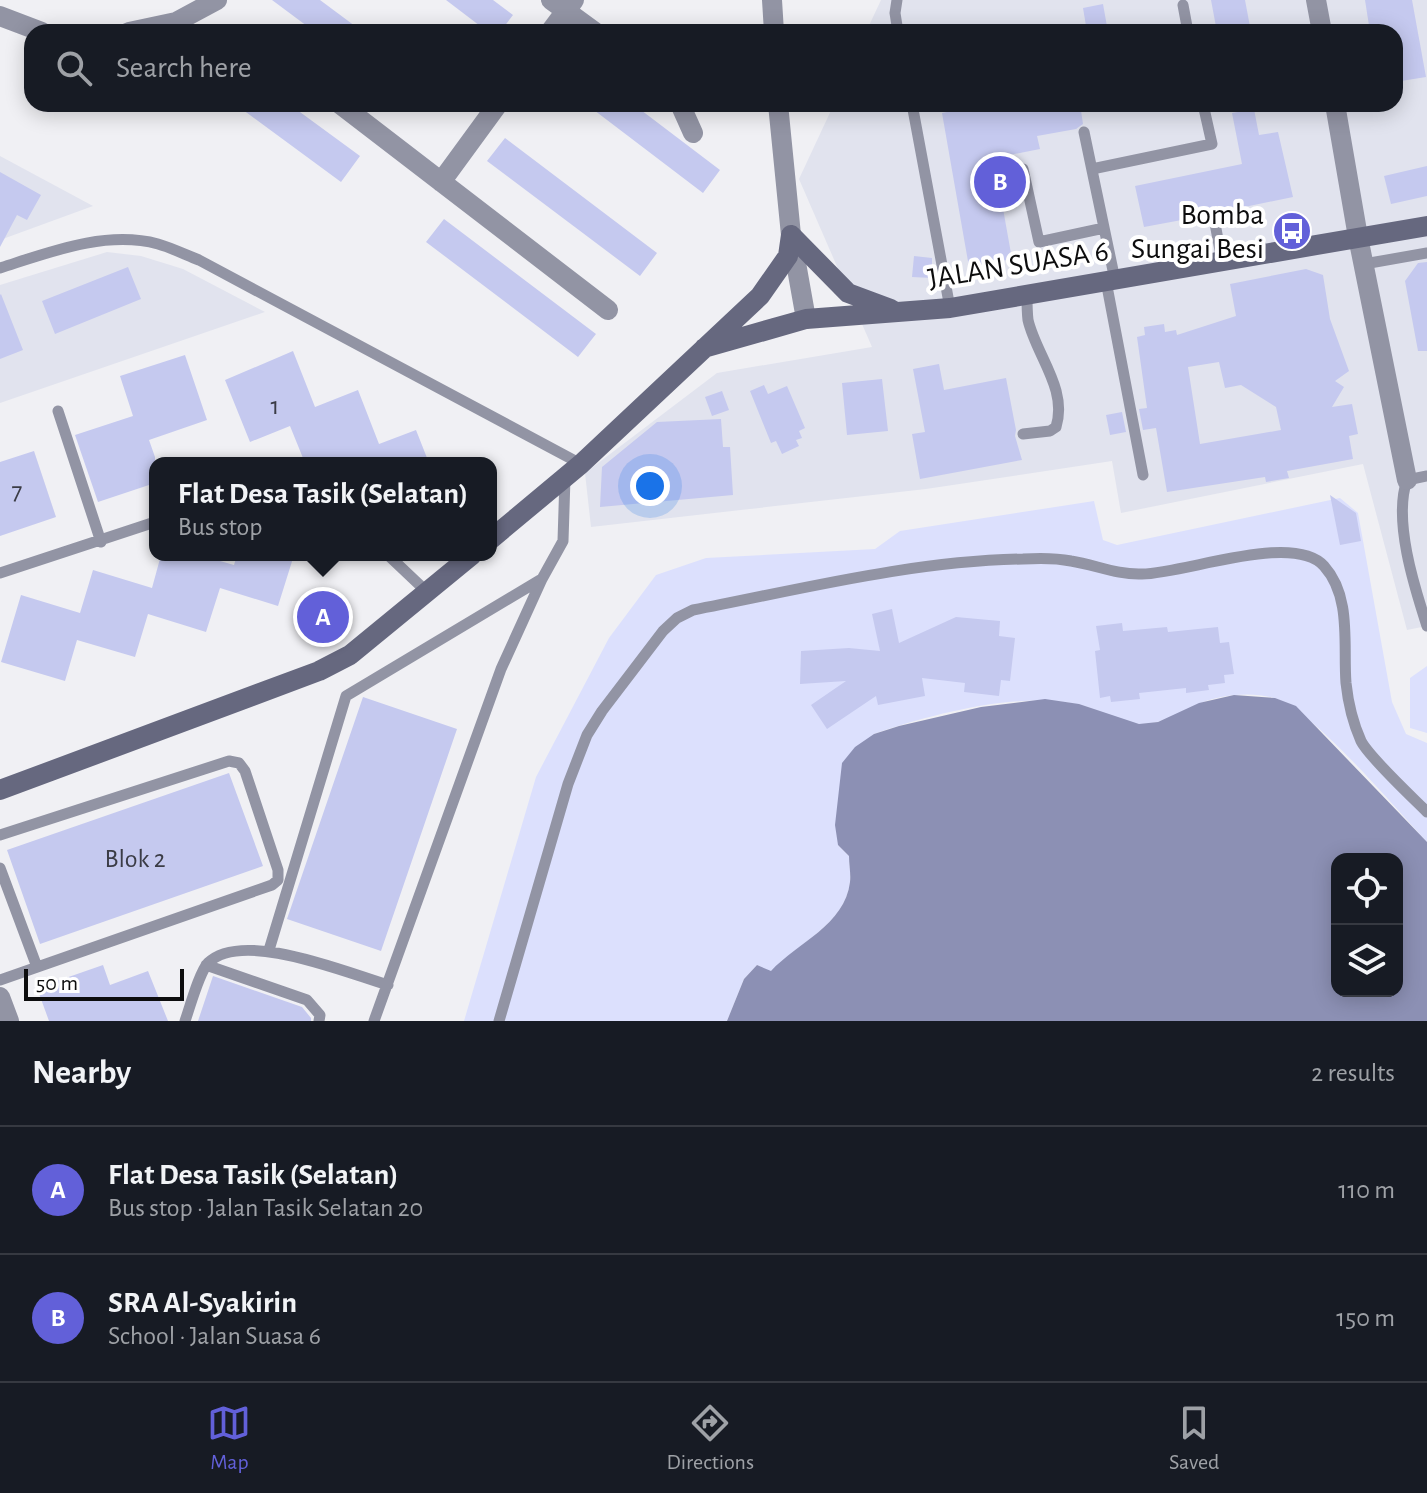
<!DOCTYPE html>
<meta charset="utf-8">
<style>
:root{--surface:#171b24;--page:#242831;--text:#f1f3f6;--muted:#9ea1a6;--line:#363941;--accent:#6260d9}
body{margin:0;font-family:"Alegreya Sans",sans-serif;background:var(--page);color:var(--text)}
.controls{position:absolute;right:24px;bottom:24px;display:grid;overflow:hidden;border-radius:16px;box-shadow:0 4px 20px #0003}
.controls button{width:72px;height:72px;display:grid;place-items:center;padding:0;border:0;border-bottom:2px solid var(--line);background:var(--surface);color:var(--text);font:40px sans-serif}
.scale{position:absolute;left:24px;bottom:20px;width:160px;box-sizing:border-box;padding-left:8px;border:4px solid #0d0d0e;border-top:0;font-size:22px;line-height:28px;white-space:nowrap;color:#0d0d0e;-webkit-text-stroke:6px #fff;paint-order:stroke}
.you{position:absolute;left:650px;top:486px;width:28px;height:28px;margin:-20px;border:6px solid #fff;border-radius:50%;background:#1a73e8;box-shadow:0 0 0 12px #1a73e833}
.badge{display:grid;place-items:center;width:52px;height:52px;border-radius:50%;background:var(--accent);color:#fff;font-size:26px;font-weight:700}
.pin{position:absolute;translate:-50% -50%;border:4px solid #fff;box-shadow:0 2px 8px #0006}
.popup{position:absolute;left:149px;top:457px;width:348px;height:104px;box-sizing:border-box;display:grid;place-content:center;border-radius:16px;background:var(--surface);filter:drop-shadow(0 2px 6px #0005);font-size:26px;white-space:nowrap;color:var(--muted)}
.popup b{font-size:30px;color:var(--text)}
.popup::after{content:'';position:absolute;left:50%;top:100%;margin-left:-16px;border:16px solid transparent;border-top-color:var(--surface)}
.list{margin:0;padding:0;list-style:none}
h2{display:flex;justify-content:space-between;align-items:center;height:104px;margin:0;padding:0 32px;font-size:34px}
h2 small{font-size:26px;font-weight:400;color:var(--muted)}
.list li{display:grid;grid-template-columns:52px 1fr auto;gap:24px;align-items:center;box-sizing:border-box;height:128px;padding:0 32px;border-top:2px solid var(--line)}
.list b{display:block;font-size:30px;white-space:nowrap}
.list p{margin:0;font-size:26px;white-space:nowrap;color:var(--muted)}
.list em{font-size:26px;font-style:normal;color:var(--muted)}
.icon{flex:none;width:44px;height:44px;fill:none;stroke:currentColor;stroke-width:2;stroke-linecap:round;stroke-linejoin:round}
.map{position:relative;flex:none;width:1427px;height:1021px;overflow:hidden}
.search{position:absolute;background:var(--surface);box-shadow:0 4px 20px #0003;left:24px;right:24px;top:24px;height:88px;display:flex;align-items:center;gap:20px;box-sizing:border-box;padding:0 28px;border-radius:24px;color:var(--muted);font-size:30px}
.sheet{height:360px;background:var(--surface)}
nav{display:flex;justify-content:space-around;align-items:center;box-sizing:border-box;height:112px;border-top:2px solid var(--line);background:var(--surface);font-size:22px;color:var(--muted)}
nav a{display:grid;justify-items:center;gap:4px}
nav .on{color:var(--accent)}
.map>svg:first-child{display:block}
.built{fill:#e1e3ee}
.green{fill:#dce0fd}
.water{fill:#8c90b4;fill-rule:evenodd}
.building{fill:#c5c9ef;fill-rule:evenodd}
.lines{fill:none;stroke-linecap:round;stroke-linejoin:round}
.lane{stroke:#9294a4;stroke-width:11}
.street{stroke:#9294a4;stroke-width:20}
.secondary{stroke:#66687f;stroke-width:20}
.labels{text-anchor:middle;stroke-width:8;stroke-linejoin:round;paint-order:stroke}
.number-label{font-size:26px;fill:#3b3c46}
.poi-label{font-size:30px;fill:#0d0d0e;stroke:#fff;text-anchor:end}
.street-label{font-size:30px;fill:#0d0d0e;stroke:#fff}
</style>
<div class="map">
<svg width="1427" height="1021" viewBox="0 0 1427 1021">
<rect width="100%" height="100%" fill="#f0f0f4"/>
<path class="built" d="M881,0H1427V626L1407,630L1363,464L1121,513L1112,461L926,489L591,527L585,473L717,373L872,347L799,179L834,104H1395V32H866Z
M0,156L93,206L0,240Z
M107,252L141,256L183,269L265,312L0,403V285Z"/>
<path class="green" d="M1340,498L1358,513L1392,702L1406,734L1427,743V842C1397,810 1311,708 1274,698C1250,691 1218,695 1196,705C1178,713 1161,725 1140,724C1118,723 1098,708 1076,704C1016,692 932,714 874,734L838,845L849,856C849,864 851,874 850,882C845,925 797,943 771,972L757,965L744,979L727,1021H464L536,777L609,638L656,575L706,558L875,549L900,531L1094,501L1103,540L1117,545Z
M1427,666V733L1410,728V678Z"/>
<path class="water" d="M1234,695L1275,698L1296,706L1427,842V1021H727L744,979L757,965L771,971C797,943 845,925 850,882C851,874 849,865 849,856L838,845L835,825L842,763L855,747L874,734L899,726L981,707L1045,699L1079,704L1139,724L1158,722L1199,703ZM1337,859H1397V991H1337Z"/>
<path class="building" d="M272,0H320L363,32H315Z
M446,0H493L513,15L500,32H488Z
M1211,0H1245L1251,32H1217Z
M1365,0H1412L1426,77L1395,82V32H1370Z
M1103,4L1108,32H1087L1083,8Z
M235,104H289L360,156L341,182Z
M586,104H633L720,170L703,193Z
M985,104H1080L1083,124L1076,129L1037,136L1040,149L994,158L1012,259L969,267L942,113Z
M1254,109L1259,135L1278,132L1293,197L1225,211L1226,215L1222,216L1213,210L1208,212L1206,219L1188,223L1187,219L1144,227L1135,186L1242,164L1232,113Z
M505,138L657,253L640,276L487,161Z
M1427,166V196L1391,204L1384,176Z
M0,172L41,195L27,220L17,215L0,247Z
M444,219L596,334L578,357L426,242Z
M914,256L932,258V278L912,277Z
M1427,262V351H1418L1405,281L1418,263Z
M128,267L141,299L55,334L42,301Z
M1306,269L1323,275L1330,319L1349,371L1335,381L1344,387L1332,407L1352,404L1358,434L1349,436L1353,459L1287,471L1289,478L1266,482L1265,477L1167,492L1156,428L1143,430L1139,409L1147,408L1137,337L1145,335L1144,327L1164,324L1165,332L1176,330L1177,335L1236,316L1230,284ZM1219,362L1225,388L1241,385L1276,407L1281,430L1200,444L1188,367Z
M1,294L23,350L0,359V295Z
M293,351L315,407L358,390L379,444L416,430L429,463H305L290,426L250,442L225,380Z
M185,355L207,420L149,440L155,457V483L98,502L75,435L133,416L120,376Z
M939,364L944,390L1006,378L1016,430L1015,436L1022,460L920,479L912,434L925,432L913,369Z
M882,379L888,431L847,435L842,383Z
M764,385L768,394L787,386L805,428L799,431L802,438L796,440L799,446L782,454L776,441L771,443L750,391Z
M722,391L729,410L712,416L705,397Z
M1122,412L1126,432L1110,435L1106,415Z
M721,419L723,447H730L733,495L600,507L602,467L657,422Z
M34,451L56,517L0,536V462Z
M1330,495L1356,513L1361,541L1340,545Z
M161,555H199L234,565L237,555H294L278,606L220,588L206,632L148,614L135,657L77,640L65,681L1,662L21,595L80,613L93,570L152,588Z
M892,609L899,643L956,617L1000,621L999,636L1015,638L1010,681L1001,680L999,696L964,692L965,683L922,678L925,696L878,705L876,696L827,729L811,705L846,681L800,684L801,651L849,648L880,651L872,614Z
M1122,623L1123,631L1167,627L1168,632L1218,627L1220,643L1229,642L1234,674L1224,675L1225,683L1208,685L1209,690L1186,693V688L1139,693L1140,699L1111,702L1110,696L1100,698L1095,651L1100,650L1096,626Z
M363,697L457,729L381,951L287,919Z
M229,773L263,866L40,944L7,850Z
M103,965L110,985L148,971L168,1021H49L37,988Z
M213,976L302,1007L311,1018V1021H198Z"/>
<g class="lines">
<path class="lane" d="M897,0L895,13L898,32
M1183,5L1188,32
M912,104L950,308
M1084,132L1115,280
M1023,169L1039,242L1104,228
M1092,169L1212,144L1203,104
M1214,218L1222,261
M1364,264L1427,253
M0,268C50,252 106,230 158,244C172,248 186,255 199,260L581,464
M1106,281L1143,475
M58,411L101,542
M1023,434L1050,431L1056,427C1068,389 1036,355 1028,320C1027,312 1027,303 1027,295
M1427,476L1407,480C1393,520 1414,586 1427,626
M388,555L427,592
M0,573L155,522
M0,835L229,761L239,763L245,771L278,870V880L272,885L0,980
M0,868L37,967
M269,950L346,696L540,580
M206,965L307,1000L320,1015L319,1021
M185,1021C190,1007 199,973 208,963C242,929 347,973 388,985
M374,1021L501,669L542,579L563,541L565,478
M499,1021L568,784L587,735L602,711L663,631L677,618L693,610C802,589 912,561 1023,559C1039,558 1056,558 1071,561C1096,565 1117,575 1142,574C1187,573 1293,532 1324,566C1352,597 1343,645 1346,683C1348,702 1353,723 1361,741C1369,757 1412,797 1427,812"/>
<path class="street" d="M551,0L595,32
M772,0L774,32
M1316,0L1322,32
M0,16L42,32
M129,32L176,22L217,0
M550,32L574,0
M340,104L608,310
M680,104L693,133
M778,104L791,235L806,319
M1335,104L1358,237L1407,480
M441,182L498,104
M0,997L9,1021"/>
<path class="secondary" d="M791,235L848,293L891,309
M704,348L806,319L950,308L1427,226
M491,539L581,464L760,296L788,256L791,235
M0,790L319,671L350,655L472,555"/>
</g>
<defs>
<g id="bus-disc" transform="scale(2)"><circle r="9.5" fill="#6260d9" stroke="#fff"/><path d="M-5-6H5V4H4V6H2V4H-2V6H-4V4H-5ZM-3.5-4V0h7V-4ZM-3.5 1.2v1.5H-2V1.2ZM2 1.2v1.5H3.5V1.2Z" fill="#fff"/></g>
</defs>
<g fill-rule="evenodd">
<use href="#bus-disc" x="1292" y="231"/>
</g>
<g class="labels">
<g class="number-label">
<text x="275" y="414">1</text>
<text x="17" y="499">7</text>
<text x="135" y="867">Blok 2</text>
</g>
<g class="poi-label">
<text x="1264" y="224">Bomba<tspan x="1264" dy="34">Sungai Besi</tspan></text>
</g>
<g class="street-label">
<text transform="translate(1018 264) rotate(-9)" y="10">JALAN SUASA 6</text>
</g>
</g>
</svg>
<div class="controls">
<button><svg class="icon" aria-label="locate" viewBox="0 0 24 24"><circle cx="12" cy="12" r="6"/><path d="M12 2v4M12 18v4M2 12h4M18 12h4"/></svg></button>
<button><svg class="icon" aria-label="layers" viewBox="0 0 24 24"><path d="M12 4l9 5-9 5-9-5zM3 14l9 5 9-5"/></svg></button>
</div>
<div class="scale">50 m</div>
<div class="you"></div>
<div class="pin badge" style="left:323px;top:617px">A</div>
<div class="popup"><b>Flat Desa Tasik (Selatan)</b>Bus stop</div>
<div class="pin badge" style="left:1000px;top:182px">B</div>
<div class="search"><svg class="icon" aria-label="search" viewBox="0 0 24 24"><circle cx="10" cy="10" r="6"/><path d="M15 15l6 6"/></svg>Search here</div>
</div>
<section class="sheet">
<h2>Nearby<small>2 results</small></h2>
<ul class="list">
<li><span class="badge">A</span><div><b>Flat Desa Tasik (Selatan)</b><p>Bus stop · Jalan Tasik Selatan 20</p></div><em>110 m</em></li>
<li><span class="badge">B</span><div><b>SRA Al-Syakirin</b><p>School · Jalan Suasa 6</p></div><em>150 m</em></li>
</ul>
</section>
<nav>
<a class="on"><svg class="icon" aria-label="map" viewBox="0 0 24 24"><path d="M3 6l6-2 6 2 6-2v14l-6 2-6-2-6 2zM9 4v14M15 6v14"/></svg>Map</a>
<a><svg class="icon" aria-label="directions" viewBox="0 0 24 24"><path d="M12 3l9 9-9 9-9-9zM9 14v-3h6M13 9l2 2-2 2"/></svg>Directions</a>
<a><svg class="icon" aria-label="saved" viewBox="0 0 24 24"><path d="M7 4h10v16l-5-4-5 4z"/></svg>Saved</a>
</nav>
